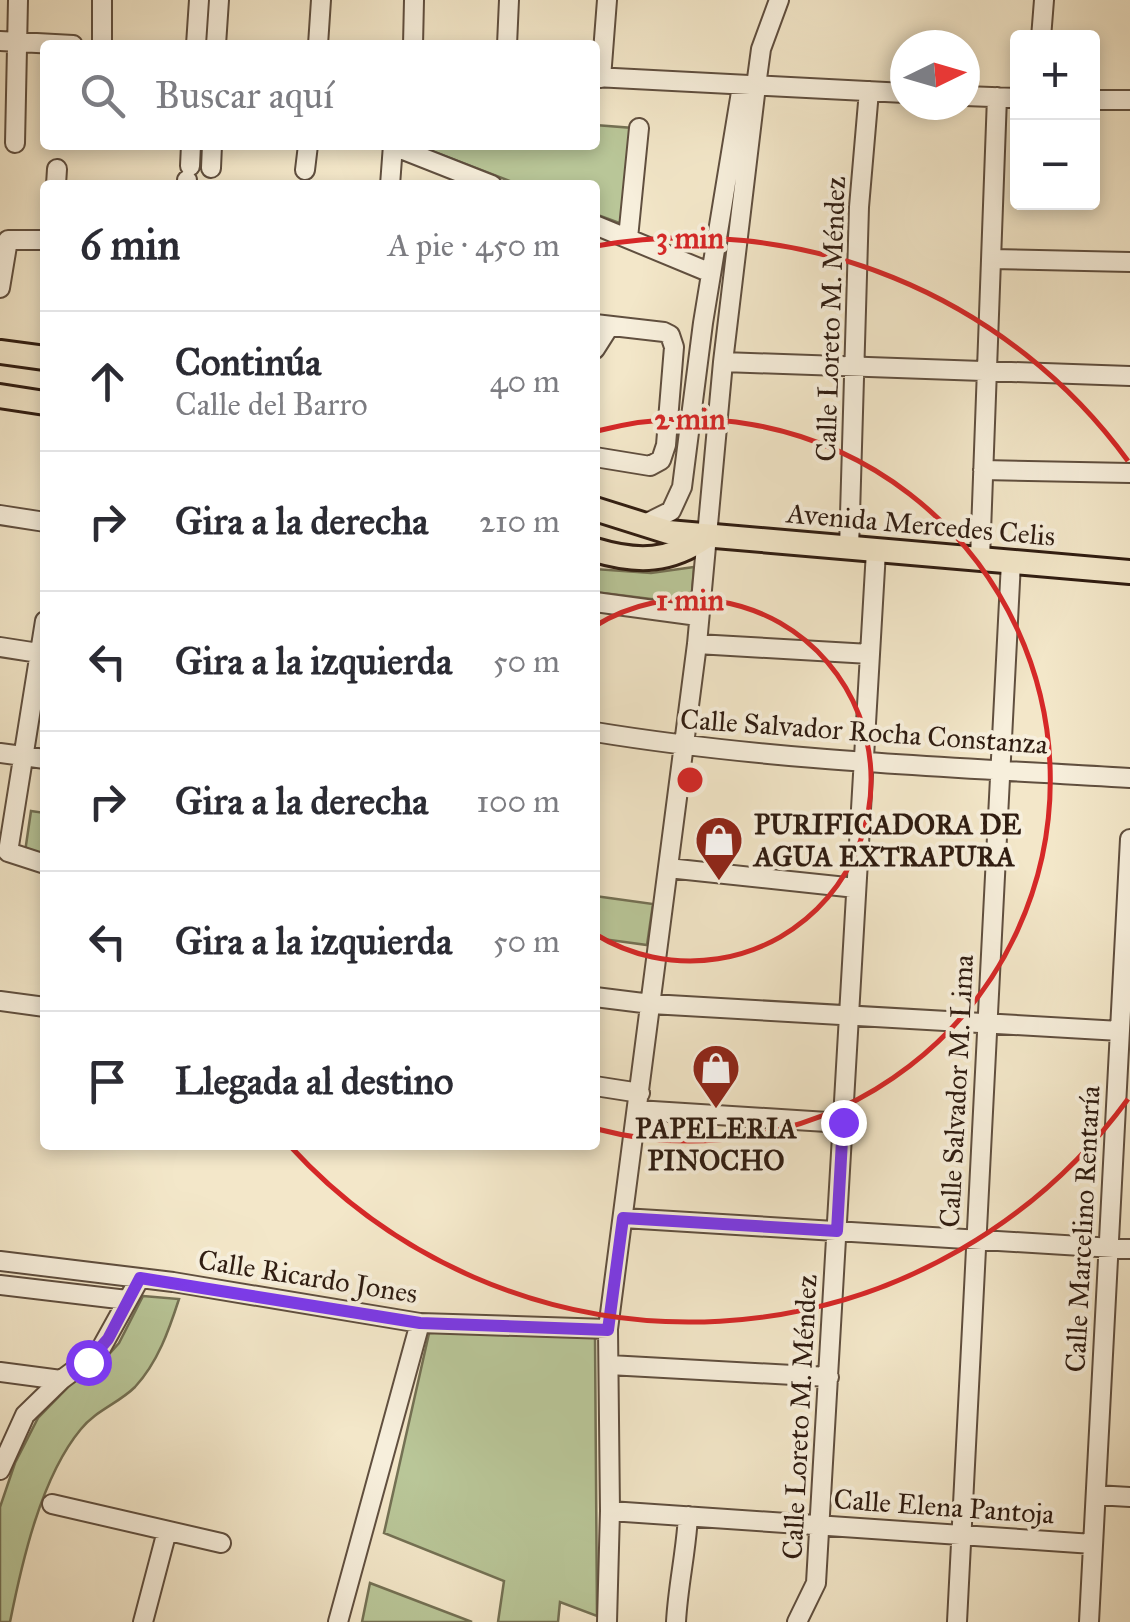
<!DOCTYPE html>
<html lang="es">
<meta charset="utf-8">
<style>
:root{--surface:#fff;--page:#f7f7f7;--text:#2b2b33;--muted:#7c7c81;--line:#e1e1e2}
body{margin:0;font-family:"IM FELL Great Primer",serif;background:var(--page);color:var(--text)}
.controls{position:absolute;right:30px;top:30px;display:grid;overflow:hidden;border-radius:10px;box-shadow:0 5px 15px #0003}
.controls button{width:90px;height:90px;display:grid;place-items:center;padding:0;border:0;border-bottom:2px solid var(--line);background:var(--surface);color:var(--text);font:50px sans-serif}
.compass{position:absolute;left:890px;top:30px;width:90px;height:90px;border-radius:50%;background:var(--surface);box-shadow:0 5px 15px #0003;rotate:85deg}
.stop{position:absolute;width:30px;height:30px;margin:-22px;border:8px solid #7c3aed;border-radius:50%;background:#fff}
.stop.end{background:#7c3aed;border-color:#fff;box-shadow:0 2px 10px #0008}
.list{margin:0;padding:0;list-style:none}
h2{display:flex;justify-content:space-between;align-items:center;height:130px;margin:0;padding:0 40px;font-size:42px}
h2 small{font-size:32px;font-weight:400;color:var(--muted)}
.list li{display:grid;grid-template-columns:65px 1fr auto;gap:30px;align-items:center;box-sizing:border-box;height:140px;padding:0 40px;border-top:2px solid var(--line)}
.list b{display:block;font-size:38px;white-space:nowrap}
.list p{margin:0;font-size:32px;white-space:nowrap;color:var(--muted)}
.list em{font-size:32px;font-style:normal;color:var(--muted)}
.icon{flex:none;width:55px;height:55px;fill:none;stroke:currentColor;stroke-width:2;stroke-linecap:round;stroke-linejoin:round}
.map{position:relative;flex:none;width:1130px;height:1622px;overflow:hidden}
.search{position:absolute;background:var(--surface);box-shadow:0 5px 15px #0003;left:40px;top:40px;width:560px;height:110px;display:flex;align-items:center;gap:25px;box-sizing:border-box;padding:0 35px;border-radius:10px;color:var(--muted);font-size:38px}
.panel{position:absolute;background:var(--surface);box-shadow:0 5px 15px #0003;left:40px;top:180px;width:560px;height:970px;border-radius:10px}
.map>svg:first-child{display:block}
.green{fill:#b9c698;stroke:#747154;stroke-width:2.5}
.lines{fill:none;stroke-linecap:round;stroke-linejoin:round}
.minor-casing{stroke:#604f3f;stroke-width:22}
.major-casing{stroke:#2f1c11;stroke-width:28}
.minor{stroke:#f7efdc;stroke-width:18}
.major{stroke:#f3e7c9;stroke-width:22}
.route{stroke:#7c3aed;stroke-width:12}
.ring{fill:none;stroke:#d62828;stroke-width:5}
.labels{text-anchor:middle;stroke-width:8;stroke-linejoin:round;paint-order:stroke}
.street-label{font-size:28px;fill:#2f1c11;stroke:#f7efdc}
.poi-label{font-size:28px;font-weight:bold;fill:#2f1c11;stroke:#f7efdc;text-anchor:start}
.centre{fill:#d62828;stroke:#f7efdc;stroke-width:5}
.ring-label{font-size:30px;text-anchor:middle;font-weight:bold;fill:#d62828;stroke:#f7efdc;stroke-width:8;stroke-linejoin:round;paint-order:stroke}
</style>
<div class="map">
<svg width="1130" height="1622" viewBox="0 0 1130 1622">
<rect width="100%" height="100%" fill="#f3e7c9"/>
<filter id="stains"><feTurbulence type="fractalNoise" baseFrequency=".002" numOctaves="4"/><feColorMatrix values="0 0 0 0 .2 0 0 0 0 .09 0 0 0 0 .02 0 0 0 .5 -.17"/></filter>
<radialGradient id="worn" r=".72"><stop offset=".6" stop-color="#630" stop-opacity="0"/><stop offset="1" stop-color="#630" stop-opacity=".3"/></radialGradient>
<path class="green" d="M595,125L633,128L622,224L595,214V185H520L416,145H595Z
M694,567L691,604L595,592V569L651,573Z
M31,811L45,813V855L25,852Z
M595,896L653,904L647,945L595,938Z
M143,1296L179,1299C169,1330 158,1362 135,1387C119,1403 95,1411 81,1429C41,1477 22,1562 10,1622H0V1507L15,1463L38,1418L72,1383L102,1362L119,1343Z
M430,1329L595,1337L597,1616L560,1602L558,1622H498L504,1581L384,1533Z
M370,1583L472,1622H362Z"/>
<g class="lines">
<g class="minor-casing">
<path id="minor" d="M102,0V45
M1041,38L1044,0
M0,41L73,45
M196,45L199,0
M216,45L219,0
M318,45L321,0
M413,45L414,0
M507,45L509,0
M595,77L905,93
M601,78L607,0
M965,96L1018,98
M1092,100H1130
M15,143L18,0
M393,146L492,185
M190,166L191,145
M211,168L212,145
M305,170L308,145
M56,185L57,169
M187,185V180
M390,185L393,145
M595,225L711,273
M628,238L639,128
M991,259L1130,262
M0,288L8,240H45
M595,324L664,332L670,335L674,347L666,445L661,460L650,466L595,457
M595,349L609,327
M723,362L1130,376
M983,470L1130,473
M0,515L45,522
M643,525L671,511L682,487L703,323L742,86
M849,549L859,207L869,91
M980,559L997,97
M595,602L698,616
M697,644L870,654
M0,647L45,654
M595,732C772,761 951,767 1130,778
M0,753L45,759
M8,852L45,621
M8,852L45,864
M668,868L856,888
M595,997L651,1004L1120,1031
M0,1001L45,1007
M595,1086L640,1093
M637,1110L843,1123
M623,1218L1130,1249
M0,1261L173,1282L420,1323L608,1329
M0,1285L127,1300
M609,1365L829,1377
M0,1372L61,1380
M0,1470L25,1415L61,1380L99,1352L140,1278
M1096,1495L1130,1497
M52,1504L221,1543
M610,1511L1093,1544
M143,1622L167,1531
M338,1622L420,1323
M607,1622L610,1511L608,1329L697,644L723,362L756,86L761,49L779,0
M676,1622C678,1585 686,1553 688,1516
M797,1622L816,1583L876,551
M957,1622L1011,562
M1089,1622L1130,839"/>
</g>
<g class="major-casing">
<path id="major" d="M0,352L45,358
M0,396L45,403
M595,509L668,532L1130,572
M595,550C638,563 670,562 707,536"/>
</g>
<use href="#minor" class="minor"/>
<use href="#major" class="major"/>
</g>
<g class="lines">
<path class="route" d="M88,1362L108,1339L140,1278L420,1323L608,1330L623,1218L837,1231L843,1122"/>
</g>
<g class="ring">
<path d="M595 626A181 181 0 1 1 595 934"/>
<path d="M597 431A361 361 0 1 1 597 1129"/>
<path d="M1128 1099A542 542 0 0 1 290 1146M596 246A542 542 0 0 1 1128 461"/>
</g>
<defs>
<g id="shop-pin" transform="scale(2.5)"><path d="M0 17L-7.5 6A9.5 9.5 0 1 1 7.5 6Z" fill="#8f2418" stroke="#f7efdc"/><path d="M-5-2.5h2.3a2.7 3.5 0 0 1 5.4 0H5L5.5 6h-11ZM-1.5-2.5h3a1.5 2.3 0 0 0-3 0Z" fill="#fff"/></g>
</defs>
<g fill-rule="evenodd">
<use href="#shop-pin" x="719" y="840"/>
<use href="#shop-pin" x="716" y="1068"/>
</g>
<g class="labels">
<g class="street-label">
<text transform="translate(830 319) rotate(-88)" y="10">Calle Loreto M. Méndez</text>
<text transform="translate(921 524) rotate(5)" y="10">Avenida Mercedes Celis</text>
<text transform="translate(864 731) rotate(4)" y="10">Calle Salvador Rocha Constanza</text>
<text transform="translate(956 1091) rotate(-87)" y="10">Calle Salvador M. Lima</text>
<text transform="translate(1082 1229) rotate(-87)" y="10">Calle Marcelino Rentaría</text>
<text transform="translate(308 1276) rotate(9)" y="10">Calle Ricardo Jones</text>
<text transform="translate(799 1417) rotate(-87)" y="10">Calle Loreto M. Méndez</text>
<text transform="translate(944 1506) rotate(4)" y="10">Calle Elena Pantoja</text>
</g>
<g class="poi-label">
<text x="754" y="834">PURIFICADORA DE<tspan x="754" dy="32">AGUA EXTRAPURA</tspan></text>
<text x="716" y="1138" text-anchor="middle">PAPELERIA<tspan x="716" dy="32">PINOCHO</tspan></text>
</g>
</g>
<circle cx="690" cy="780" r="15" class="centre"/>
<g class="ring-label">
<text x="690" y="248">3 min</text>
<text x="690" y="429">2 min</text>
<text x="690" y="610">1 min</text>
</g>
<rect width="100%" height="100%" filter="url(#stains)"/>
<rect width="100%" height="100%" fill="url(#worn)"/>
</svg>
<div class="controls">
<button>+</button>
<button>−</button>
</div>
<svg class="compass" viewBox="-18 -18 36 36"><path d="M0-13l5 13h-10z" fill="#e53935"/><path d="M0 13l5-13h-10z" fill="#7c7c81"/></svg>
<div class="stop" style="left:88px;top:1362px"></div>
<div class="stop end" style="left:843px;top:1122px"></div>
<div class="search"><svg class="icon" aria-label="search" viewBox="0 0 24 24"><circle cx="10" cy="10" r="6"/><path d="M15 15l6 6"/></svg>Buscar aquí</div>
<section class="panel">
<h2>6 min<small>A pie · 450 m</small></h2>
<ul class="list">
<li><svg class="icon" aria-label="ahead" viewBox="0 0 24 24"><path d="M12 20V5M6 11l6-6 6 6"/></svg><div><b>Continúa</b><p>Calle del Barro</p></div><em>40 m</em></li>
<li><svg class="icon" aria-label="right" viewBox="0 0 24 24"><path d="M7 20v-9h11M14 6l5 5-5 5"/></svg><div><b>Gira a la derecha</b></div><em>210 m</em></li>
<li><svg class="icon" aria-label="left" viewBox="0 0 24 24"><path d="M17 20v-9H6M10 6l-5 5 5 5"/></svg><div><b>Gira a la izquierda</b></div><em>50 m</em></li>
<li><svg class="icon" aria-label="right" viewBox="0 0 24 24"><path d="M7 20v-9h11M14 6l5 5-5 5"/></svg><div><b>Gira a la derecha</b></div><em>100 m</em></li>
<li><svg class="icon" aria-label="left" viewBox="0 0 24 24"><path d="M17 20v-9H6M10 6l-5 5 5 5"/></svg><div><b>Gira a la izquierda</b></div><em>50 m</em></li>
<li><svg class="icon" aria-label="arrive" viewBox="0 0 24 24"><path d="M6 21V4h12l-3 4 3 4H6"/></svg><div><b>Llegada al destino</b></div></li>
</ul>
</section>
</div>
